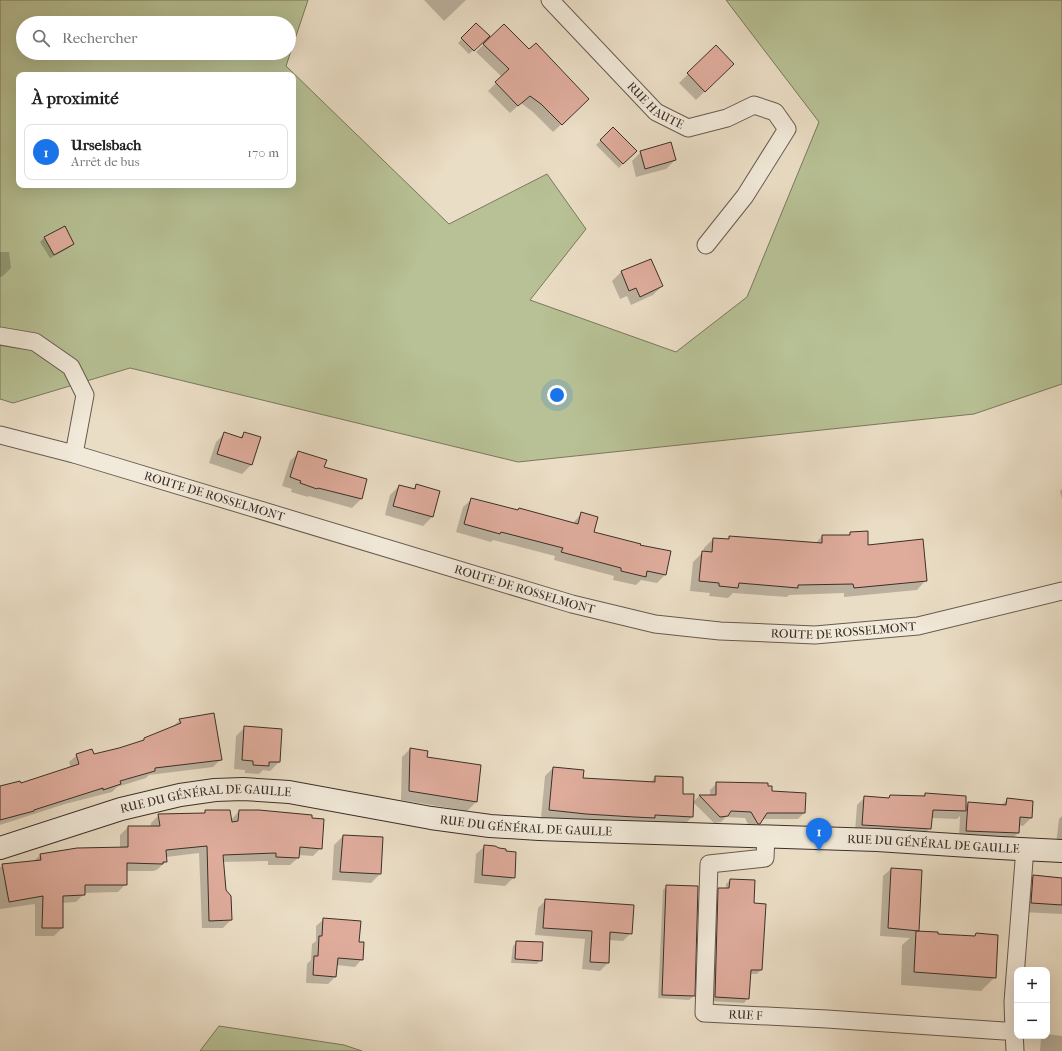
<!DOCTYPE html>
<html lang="fr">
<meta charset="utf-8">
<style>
:root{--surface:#fff;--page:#f6f6f6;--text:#222;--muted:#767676;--line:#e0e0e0;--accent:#1a73e8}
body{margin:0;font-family:"IM FELL French Canon",serif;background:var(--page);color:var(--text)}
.controls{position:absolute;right:12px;bottom:12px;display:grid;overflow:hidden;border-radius:8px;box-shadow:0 4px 16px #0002}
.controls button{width:36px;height:36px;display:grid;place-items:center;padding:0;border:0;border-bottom:1px solid var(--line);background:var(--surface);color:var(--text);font:20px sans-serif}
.you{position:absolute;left:557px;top:395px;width:14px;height:14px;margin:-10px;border:3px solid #fff;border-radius:50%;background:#1a73e8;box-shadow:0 0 0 6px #1a73e833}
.badge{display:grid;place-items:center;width:26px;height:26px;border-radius:50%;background:var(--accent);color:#fff;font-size:13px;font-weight:700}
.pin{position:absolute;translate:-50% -33px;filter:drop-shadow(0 1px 2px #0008)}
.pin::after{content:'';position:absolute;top:21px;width:14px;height:12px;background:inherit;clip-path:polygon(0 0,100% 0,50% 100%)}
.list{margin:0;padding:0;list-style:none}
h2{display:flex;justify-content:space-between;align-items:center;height:52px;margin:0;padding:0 16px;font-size:17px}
h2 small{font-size:13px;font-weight:400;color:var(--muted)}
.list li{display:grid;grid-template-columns:26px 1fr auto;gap:12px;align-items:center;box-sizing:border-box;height:56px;margin:0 8px 8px;padding:0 8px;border:1px solid var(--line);border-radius:8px}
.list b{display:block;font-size:15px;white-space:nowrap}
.list p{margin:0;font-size:13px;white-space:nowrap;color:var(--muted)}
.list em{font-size:13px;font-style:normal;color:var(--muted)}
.icon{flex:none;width:22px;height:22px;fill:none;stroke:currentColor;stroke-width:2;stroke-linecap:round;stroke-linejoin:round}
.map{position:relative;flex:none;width:1062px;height:1051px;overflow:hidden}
.search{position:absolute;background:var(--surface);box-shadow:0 4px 16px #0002;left:16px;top:16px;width:280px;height:44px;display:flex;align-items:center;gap:10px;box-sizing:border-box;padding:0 14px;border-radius:22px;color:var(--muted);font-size:15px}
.panel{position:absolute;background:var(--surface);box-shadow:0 4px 16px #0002;left:16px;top:72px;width:280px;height:116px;border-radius:8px}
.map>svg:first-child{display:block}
.green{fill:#b7c195;stroke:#7a785e;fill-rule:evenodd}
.shadow{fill:#0003}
.building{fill:#dfac9c;stroke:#3c2f28}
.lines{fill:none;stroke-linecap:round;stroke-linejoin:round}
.street-casing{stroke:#685a4f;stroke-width:19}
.secondary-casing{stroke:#3c2f28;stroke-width:24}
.street{stroke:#f1e9d9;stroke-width:17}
.secondary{stroke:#f1e9d9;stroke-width:22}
.labels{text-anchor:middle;stroke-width:3;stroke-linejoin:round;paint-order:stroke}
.street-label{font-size:12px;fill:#3c2f28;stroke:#f1e9d9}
</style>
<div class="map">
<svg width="1062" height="1051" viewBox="0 0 1062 1051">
<rect width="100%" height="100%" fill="#eaddc5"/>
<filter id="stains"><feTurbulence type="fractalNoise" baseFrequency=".005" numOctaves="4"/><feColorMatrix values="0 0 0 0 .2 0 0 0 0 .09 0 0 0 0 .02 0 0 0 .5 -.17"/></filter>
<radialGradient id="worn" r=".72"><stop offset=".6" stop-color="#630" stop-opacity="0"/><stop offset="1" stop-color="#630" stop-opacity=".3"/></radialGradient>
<path class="green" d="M0,0H308L286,66L449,224L547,174L586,229L530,300L676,352L747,297L819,122L726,0H1062V384L974,414L518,462L130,368L13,403L0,399ZM23,23H289V53H23ZM19,75H293V185H19Z
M219,1026L344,1045L362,1051H200Z"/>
<path class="shadow" d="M424,0H466L444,21Z
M476,25L488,36L469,54L458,43Z
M504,25L580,107L553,132L533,112L521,103L510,113L488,91L502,77L476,52Z
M716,47L733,64L696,100L679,83Z
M613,129L635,151L619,168L596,145Z
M641,152L675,160L666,169L636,177L632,161Z
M45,237L73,244L69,248L50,258L40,242Z
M0,252H9L11,268L3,276L0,277Z
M651,260L662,286L653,295L631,305L627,296L620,299L612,281L621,272Z
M225,433L239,438L245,433L260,438L251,465L242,474L209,463L216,442Z
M299,452L323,468L361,499L352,508L309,496L308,497L291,492L292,489L282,486L290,461Z
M417,485L432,517L423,526L385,515L390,495L399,486L412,490Z
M1062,489V499L1060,491Z
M472,499L517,511L573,523L582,513L592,532L639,546L665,575L657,583L641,580L636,585L613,580L614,576L554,560L555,556L493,540L491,542L456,532L463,507Z
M850,533L868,546L926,580L917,590L844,597V593L789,595L787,597L733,593L728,598L709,596L710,593L690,591L693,562L703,552L704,548L713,539L727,540L730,537L815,544L822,536H848Z
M180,720L221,759L213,767L149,775L146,778L117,787L112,792L65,804L0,825V787L20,785L71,768L69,762L77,755L93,756L143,741L144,739L172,727Z
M245,727L279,762L270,771L263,770L259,774L245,773V770L234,769L236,736Z
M410,749L426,758L480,766L476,802L467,811L401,800L402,757Z
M553,768L582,779L650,783L655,777L682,795L692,817L684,825L577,821L541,818L545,776Z
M717,783L770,791L804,813L798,819H762L752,830H751L745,818L726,817L721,822L714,823L693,802L699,796H710V790Z
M925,794L965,806L968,803L1001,805L1007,800L1031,818L1023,826L1018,825V833L1010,841L959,838L960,816L957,819L931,818L930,828L922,836L855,832L857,805L864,798L887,799L890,796L922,797Z
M206,811L231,820L239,811L321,848L313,856L298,855V858L290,865H268V861L223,862L225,890L231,920L223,928H202L199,853L166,857V861L158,869L154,871H126V884L118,892L84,893V894L76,902L62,903V928L54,936H35V904L0,909V867L10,864L33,862L40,855L120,848V835L128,827H151V823L159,815L203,814Z
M1062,816V845H1056L1059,819Z
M343,836L382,838L380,874L371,883L332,880L334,845Z
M485,846L514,877L505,886L474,883L476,854Z
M891,869L918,930L916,932L936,935L973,937L976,934L995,977L981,991L901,985L902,945L910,938L880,936L883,876Z
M1033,876L1062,880V914L1022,912L1024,885Z
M730,880L753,904L761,970L757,974H749L748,998L744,1003L711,1001L714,893L719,889H726V884Z
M667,886L694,996L689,1000L658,998L663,890Z
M546,900L631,933L623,941L609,940L608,963L600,971L582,969L585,939L535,935L538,908Z
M324,919L358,943L362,959L355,967L336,965L335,977L328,984L306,983L307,964L311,960L312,944L316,941V926Z
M517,942L541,960L537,964L511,963L513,946Z
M1047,1034L1062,1036V1051H1040L1041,1038L1043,1036H1047Z"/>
<path class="building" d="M476,23L490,36L474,51L461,38Z
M504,24L529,49L536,43L589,99L562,125L541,104L530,96L518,106L495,82L509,69L483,44Z
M716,45L734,64L705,92L687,73Z
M613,127L637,151L623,164L600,140Z
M671,142L676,160L645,169L640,151Z
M65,226L74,244L54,255L44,237Z
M651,259L663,286L640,297L636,288L629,291L621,271Z
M224,432L242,438L244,432L261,437L252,465L217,454Z
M298,451L327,460L324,467L367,479L362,499L318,488L317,489L300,483L301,481L290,477Z
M416,484L440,491L433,517L393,506L399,485L415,489Z
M471,498L518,510L519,508L578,524L581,512L598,517L594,532L641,544L640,545L671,551L666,575L647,571L646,577L621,571V568L561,552L563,548L501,532L500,534L464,524Z
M868,531V545L923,539L927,581L854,588L853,584L798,585V588L739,583L738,588L719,586V583L699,581L702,551L712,552L713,538L729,539V536L822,543V535H850V532Z
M214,713L222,760L155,768V771L120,781L121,784L103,790V788L34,810V811L0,820V786L20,781L21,783L79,764L76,754L92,749L94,754L119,748L144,740V738L181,723L179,719Z
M244,726L282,729L280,762H269V766L253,765V761L242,760Z
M410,748L428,751L427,757L481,765L477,802L409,791Z
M553,767L584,770L583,778L655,782V776L683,777V794H694L693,817L655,815V818L634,817L586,814L549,810Z
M716,782L768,783V786H772V791L806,793L805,813H767L760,824H758L751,812L731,811L728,816L720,817L699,795H716Z
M925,793L966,796V811L933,810L931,829L862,825L864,796L889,798L890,795L925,796Z
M1007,798L1033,801L1032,818L1020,817L1019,833L966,831L968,802L1006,805Z
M205,810H230L232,822L238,821L239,810H259L312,815V818L324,819L322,849L300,847L299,858L276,857V853L223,855L226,890L231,896L232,920L209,921L207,846L166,850L167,862H163V864L127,863V885H85V895L63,896V928H42L43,896L9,902L2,864L41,860L40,854L77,848L128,847V826H160L158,814L205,813Z
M343,835L383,837L381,874L340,872Z
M484,845L495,846L499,848L506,849V851L516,852L515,878L482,875Z
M891,868L922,870L919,931L888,928Z
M1033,875L1062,878V905L1031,903Z
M730,879L755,880L754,903L766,904L762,970H751L749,999L715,997L718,888H729Z
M666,885L698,886L695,996L662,995Z
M545,899L634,905L632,934L610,932L609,963L590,962L592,931L543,928Z
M323,918L361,921L359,942H364L363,960L338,958L336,977L313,975L314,956H318L319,936H322Z
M916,931L938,932V934L975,936L976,933L998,935L996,978L914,972Z
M516,941L543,942L542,961L515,959Z"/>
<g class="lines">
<g class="street-casing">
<g id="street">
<path id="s1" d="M550,0L656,112L688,128L727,118L754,105L775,112L787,129L745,196L706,245"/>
<path d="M0,336L35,342L71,367L85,395L74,454"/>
<path id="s2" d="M0,435L74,454L572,604L655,624L720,631L815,635L918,626L1062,591"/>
<path id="s3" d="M766,836L765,858L709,864L704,1013L827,1019L1004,1031L1014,1030"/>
<path d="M1015,1051L1014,1030L1013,1002L1025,848"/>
</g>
</g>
<g class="secondary-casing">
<g id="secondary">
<path id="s4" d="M0,848L121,809L180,795L215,790L243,789L289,792L431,818L490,826L539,829L593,831L877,840L1000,848L1062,851"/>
</g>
</g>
<use href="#street" class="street"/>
<use href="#secondary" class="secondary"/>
</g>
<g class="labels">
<g class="street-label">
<text dy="4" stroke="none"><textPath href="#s1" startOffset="150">RUE HAUTE</textPath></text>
<text dy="4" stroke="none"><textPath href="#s2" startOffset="223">ROUTE DE ROSSELMONT</textPath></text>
<text dy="4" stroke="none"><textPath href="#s2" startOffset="547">ROUTE DE ROSSELMONT</textPath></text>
<text dy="4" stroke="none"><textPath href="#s2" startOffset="871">ROUTE DE ROSSELMONT</textPath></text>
<text dy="4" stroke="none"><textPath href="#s4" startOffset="213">RUE DU GÉNÉRAL DE GAULLE</textPath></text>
<text dy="4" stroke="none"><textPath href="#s4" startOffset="537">RUE DU GÉNÉRAL DE GAULLE</textPath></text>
<text dy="4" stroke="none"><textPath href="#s4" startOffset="945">RUE DU GÉNÉRAL DE GAULLE</textPath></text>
<text dy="4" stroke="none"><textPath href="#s3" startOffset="269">RUE F</textPath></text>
</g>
</g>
<rect width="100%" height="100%" filter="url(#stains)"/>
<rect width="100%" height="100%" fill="url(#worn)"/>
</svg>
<div class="controls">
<button>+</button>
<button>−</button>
</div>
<div class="you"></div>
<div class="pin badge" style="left:819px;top:851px">1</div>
<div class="search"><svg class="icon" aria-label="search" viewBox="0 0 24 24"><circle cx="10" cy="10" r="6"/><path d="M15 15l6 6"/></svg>Rechercher</div>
<section class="panel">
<h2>À proximité<small></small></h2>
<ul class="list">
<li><span class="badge">1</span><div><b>Urselsbach</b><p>Arrêt de bus</p></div><em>170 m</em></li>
</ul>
</section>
</div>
